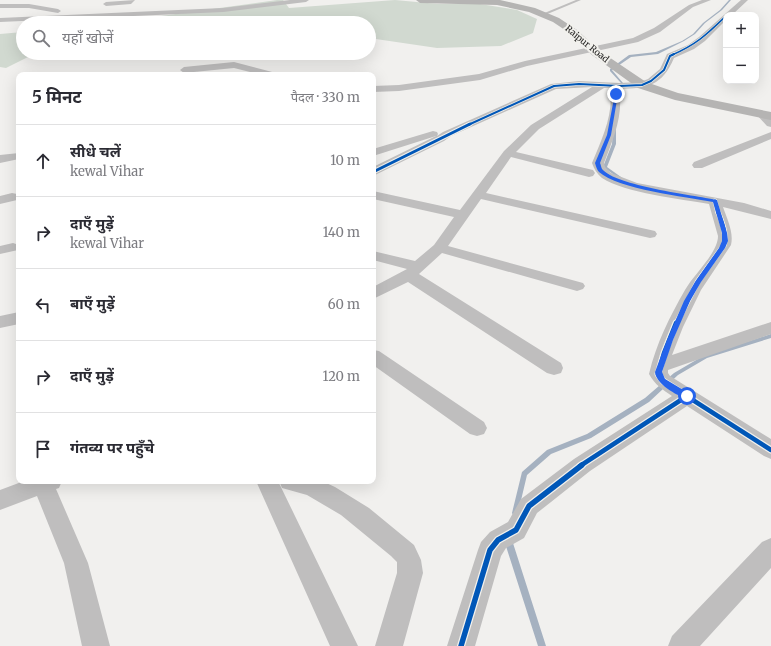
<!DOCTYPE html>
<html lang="hi">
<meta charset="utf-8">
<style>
:root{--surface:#fff;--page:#f2f2f3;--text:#2b2b33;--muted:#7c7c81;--line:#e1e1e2}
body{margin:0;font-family:Merriweather,"Noto Sans Devanagari",serif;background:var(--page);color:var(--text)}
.controls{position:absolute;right:12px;top:12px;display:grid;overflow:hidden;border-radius:8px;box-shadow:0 4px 16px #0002}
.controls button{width:36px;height:36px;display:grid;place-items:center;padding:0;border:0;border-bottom:1px solid var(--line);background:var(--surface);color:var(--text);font:20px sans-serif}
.stop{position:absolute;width:12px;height:12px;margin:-9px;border:3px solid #2563eb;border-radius:50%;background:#fff}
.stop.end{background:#2563eb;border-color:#fff;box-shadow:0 1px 4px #0008}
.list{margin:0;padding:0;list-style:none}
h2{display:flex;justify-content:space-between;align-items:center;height:52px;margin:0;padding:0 16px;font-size:17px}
h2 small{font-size:13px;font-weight:400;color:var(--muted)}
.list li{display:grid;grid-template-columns:26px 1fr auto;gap:12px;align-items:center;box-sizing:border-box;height:72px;padding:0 16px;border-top:1px solid var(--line)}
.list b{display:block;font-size:15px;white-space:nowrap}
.list p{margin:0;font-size:13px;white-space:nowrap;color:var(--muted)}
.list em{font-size:13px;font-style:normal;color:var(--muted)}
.icon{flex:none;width:22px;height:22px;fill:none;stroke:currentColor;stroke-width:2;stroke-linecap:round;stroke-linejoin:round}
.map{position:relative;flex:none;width:771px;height:646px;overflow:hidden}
.search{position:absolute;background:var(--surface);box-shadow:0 4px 16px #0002;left:16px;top:16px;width:360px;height:44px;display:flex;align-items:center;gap:10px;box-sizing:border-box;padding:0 14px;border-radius:22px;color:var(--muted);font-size:15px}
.panel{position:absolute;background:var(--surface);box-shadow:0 4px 16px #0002;left:16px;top:72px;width:360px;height:412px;border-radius:8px}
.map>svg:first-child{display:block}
.green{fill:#d1d9d0}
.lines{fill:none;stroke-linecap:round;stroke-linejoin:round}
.stream{fill:#a5b1c0;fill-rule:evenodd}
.service{fill:#bfbebe;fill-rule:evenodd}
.minor{fill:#bfbebe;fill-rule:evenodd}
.secondary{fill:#b5b4b3;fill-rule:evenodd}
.cycleway-far5-casing{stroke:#f2f1ed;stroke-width:2.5}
.cycleway-far4-casing{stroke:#f2f1ed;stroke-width:3.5}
.cycleway-far3-casing{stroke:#f2f1ed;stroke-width:5}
.cycleway-far2-casing{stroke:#f2f1ed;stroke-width:5.5}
.cycleway-far1-casing{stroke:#f2f1ed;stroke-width:7}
.cycleway-casing{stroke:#f2f1ed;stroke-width:8}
.cycleway-far5{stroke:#0057b8;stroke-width:1.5}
.cycleway-far4{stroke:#0057b8;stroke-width:2}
.cycleway-far3{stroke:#0057b8;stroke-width:3}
.cycleway-far2{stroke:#0057b8;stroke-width:3.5}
.cycleway-far1{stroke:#0057b8;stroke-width:4.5}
.cycleway{stroke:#0057b8;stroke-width:5.5}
.route{fill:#2563eb}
.labels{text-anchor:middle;stroke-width:4;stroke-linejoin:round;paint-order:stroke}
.far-street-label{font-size:9px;fill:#272625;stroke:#f2f1ed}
</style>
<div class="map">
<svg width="771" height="646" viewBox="0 0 771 646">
<rect width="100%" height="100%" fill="#f1f0ee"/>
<path class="green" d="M277,0H283L289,8L395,0L438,4H480L517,10L537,19L533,33L501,46L437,48L369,38V23H110Z
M23,32V53H48L30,56L6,68L0,67V34Z
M120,53H314L298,59C239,59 179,63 120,53Z"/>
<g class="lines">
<path class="stream" d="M729,0H731L722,10L705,23L695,34L684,41L658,54L631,57L612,70L623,83L620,99L618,100L621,83L610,71V69L629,55L656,52L682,41L693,34L703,23L720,10Z
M613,128L616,129V144L607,167L621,177L622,178L620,179L603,167L612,144Z
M771,334V338L707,358L678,375L649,402L591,438L551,454L527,475L518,513L517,515L515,516L513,515L512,513L522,472L547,450L587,434L645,398L674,373L703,356Z
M508,537L510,538L512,540L546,646H538L504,540L506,538Z"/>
<path class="service" d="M576,0H581L545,15L542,14Z"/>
<path class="minor" d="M135,0L131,4L106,6L103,4L106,2Z
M290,0H309L306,2L223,12L0,22V18L223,8Z
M702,0H711L693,7L660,32L638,42L527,66L480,80L399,91L373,92V86L399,85L479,74L525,61L633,38L654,28L689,5Z
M741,0H748L732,15H726V20L705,41L694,49L674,58C662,86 648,88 619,89C624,114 613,140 604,163L605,167L611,173L637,183L744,203L771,211V219L723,207C727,219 734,232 731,245L701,290L683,327L672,355L771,322V334L668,370V373L670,376L771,439V459L764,456L687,406L590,471L551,502L537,513L524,538L506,548L501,556L475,646H447L478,550L481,542L490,532L508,522L521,499L574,459L672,396C662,389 655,385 649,374C656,344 670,316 685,290C694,274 718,253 718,236L709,204C681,199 625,193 602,178C597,174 594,169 592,163C602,139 614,114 610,88H604L539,129L516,152L593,170L595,173L593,176L589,177L511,157L486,193L655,231L657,234L655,237L650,238L481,199L448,246L583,283L585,286L583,289L577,291L442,253L419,274L561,363L563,368L561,373L554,375L547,373L408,282L373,299V287L407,269L373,260V251L415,261L434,245L454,217L373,199V191L460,210L504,151L531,125L592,87L556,89L451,136L444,141L373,176V167L436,136L373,156V149L433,131L437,132L438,134L437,136L443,132L551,84L579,81L619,83L640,82L648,79L660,69L667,54L688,45L699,37Z
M0,4H29L58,9L61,11L58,13L29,8H0Z
M234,62L276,73L277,75H262L234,68L184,73L180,70L184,67Z
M761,111L765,112L771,118V127L767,126L756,114Z
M771,132V139L702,168H694L692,165L694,162Z
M19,153V159L0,163V155Z
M12,193L17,194L18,197L17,200L0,204V196Z
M13,243L19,245L18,250L0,254V246Z
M19,312V324L0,328V316Z
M373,350L379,351L484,422L487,428L484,434L477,436L470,434L373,365Z
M24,481H62L59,488L56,489L88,563L110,646H82L64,563L37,496L0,510V490Z
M256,481H278L358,646H330Z
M279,481H322L335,487L369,508L414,545L421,560L423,573L403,646H375L397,573V562L391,556L341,515L307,495L282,488Z
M771,538V568L700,646H668L672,636L762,542Z"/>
<path class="secondary" d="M416,0H500L535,8L559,18L577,30L600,51L646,82L678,93L771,112V120L675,100L638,88L592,55L571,34L553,22L529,12L497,5L420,3Z"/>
<g class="cycleway-far5-casing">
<path id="cycleway-far5" d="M672,55C697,44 706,35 726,16"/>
</g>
<g class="cycleway-far4-casing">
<path id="cycleway-far4" d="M468,125L554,86L579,84L619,86L642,85L651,81L664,70L670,56L674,54"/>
</g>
<g class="cycleway-far3-casing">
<path id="cycleway-far3" d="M373,172L470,124
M715,201L718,213"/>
</g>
<g class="cycleway-far2-casing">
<path id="cycleway-far2" d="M676,324L698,281L724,245C727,233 722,222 718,212"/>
</g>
<g class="cycleway-far1-casing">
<path id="cycleway-far1" d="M676,323L664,353L658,374L663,381L771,450
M580,466L687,396"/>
</g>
<g class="cycleway-casing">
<path id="cycleway" d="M461,646L490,550L498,540L516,530L529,506L582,465"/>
</g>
<use href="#cycleway-far5" class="cycleway-far5"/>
<use href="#cycleway-far4" class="cycleway-far4"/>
<use href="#cycleway-far3" class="cycleway-far3"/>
<use href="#cycleway-far2" class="cycleway-far2"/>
<use href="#cycleway-far1" class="cycleway-far1"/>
<use href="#cycleway" class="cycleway"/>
</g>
<path class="route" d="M615,93L618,94L611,135L600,163C601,165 601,167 602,169C616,186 693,195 717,200L727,233L728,241L725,248L701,282L690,301L673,340L662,372L665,379L690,394L691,396L687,399C676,395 656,384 655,372L667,340L684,301L695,282L719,248L722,241V233L713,202C686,197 618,189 599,172C597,170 596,166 595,163L607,135Z"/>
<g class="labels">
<g class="far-street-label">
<text transform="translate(587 44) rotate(39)" y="3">Raipur Road</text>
</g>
</g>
</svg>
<div class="controls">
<button>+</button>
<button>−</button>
</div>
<div class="stop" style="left:687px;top:396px"></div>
<div class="stop end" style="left:616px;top:94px"></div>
<div class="search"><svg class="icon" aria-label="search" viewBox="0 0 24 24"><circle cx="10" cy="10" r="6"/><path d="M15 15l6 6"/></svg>यहाँ खोजें</div>
<section class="panel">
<h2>5 मिनट<small>पैदल · 330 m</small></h2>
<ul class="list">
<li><svg class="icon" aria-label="ahead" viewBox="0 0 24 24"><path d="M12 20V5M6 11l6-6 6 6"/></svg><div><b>सीधे चलें</b><p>kewal Vihar</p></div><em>10 m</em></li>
<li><svg class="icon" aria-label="right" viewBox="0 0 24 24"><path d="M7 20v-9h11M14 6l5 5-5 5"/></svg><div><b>दाएँ मुड़ें</b><p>kewal Vihar</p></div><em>140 m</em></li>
<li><svg class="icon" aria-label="left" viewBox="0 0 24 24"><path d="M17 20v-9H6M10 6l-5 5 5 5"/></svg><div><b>बाएँ मुड़ें</b></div><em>60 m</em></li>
<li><svg class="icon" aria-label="right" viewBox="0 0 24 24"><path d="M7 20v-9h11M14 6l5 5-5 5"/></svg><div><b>दाएँ मुड़ें</b></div><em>120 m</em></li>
<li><svg class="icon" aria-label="arrive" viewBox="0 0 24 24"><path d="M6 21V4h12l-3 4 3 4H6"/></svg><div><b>गंतव्य पर पहुँचे</b></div></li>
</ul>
</section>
</div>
